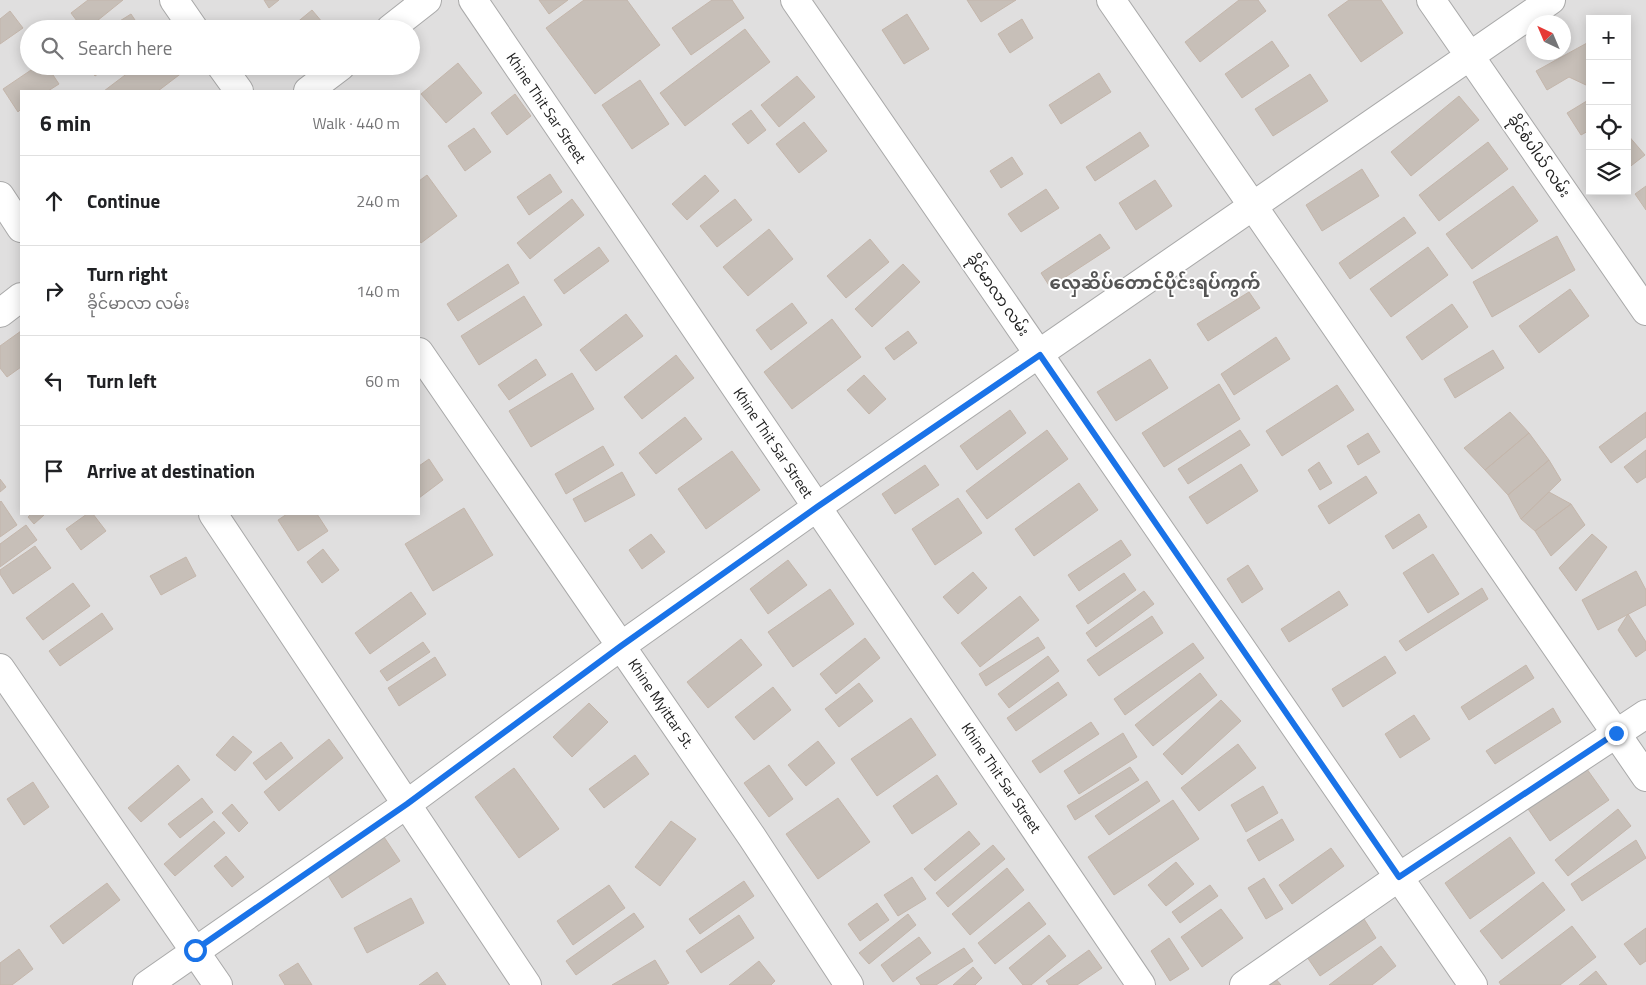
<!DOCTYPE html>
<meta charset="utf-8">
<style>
:root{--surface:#fff;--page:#f2f2f2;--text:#202124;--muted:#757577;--line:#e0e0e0}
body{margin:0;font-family:"Titillium Web","Noto Sans Myanmar",sans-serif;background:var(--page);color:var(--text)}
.controls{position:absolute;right:15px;top:15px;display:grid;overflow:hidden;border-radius:0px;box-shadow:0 2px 12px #0003}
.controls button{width:45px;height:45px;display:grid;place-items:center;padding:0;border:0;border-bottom:1px solid var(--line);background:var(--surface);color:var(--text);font:25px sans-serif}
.compass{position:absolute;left:1526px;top:15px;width:45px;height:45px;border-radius:50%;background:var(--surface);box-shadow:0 2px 12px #0003;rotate:316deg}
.stop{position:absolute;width:15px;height:15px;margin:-11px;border:4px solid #1a73e8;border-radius:50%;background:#fff}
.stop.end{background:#1a73e8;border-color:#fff;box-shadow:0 1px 5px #0008}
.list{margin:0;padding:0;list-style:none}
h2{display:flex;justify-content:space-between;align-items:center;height:65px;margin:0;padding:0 20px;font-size:21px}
h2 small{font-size:16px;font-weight:400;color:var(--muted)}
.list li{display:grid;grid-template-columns:32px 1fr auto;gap:15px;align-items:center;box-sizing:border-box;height:90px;padding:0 20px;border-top:1px solid var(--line)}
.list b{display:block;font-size:19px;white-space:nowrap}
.list p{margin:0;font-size:16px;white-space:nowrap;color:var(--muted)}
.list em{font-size:16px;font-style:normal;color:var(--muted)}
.icon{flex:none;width:28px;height:28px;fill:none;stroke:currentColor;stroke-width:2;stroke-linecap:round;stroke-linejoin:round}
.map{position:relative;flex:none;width:1646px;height:985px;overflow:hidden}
.search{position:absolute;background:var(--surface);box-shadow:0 2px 12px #0003;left:20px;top:20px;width:400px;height:55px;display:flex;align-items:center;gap:12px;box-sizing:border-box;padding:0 18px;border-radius:28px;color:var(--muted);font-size:19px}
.panel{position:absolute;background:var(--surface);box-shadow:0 2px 12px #0003;left:20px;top:90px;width:400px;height:425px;border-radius:0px}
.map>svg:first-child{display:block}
.residential{fill:#e0dfdf;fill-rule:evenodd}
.building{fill:#c7bfb8;stroke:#c4b6ab}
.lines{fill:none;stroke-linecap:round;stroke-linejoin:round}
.minor-casing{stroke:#a9a9a9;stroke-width:30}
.minor{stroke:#fff;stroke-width:28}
.route{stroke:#1a73e8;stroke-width:6}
.labels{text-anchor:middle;stroke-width:4;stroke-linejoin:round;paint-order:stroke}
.street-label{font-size:15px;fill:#222;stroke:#fff}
.quarter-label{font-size:18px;font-weight:bold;fill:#555;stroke:#fff}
</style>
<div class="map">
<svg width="1646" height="985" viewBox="0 0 1646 985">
<rect width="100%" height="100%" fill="#f2efe9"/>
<path class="residential" d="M0,0H1646V985H0ZM1590,19H1627V191H1590ZM1534,22H1564V52H1534ZM29,29H411V66H29ZM21,91H419V514H21Z"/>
<path class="building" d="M88,0H123L87,29H83L71,13Z
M264,0H279L269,8Z
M539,0H568L549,14Z
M584,0H627L660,45L595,94L546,28Z
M712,0H732L744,18L691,55L672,28Z
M967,0H1016L981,22Z
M1239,0H1258L1266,11L1200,62L1185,42Z
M1349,0H1381L1403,33L1361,62L1328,15Z
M312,10L328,29H289Z
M10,11L23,28L0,44V19Z
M131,14L141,29H107Z
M907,14L929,49L904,64L882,30Z
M1022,19L1033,38L1010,53L998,34Z
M745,29L770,62L685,126L660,93Z
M1272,41L1289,66L1242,98L1225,74Z
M1587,43L1590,48V81L1586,85L1569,77L1547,90L1536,71Z
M458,63L482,93L446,123L421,94Z
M37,66H47L59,84L48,91H21V109L18,112L3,89Z
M88,66H109L95,76Z
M137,66H179L183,72L158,91H104Z
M285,66H295L289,71Z
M1099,73L1111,92L1061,124L1049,105Z
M1310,74L1328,101L1273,136L1255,109Z
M797,76L815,97L779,127L761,105Z
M640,80L669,124L632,149L602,105Z
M515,94L531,116L507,135L491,113Z
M1459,96L1479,120L1411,176L1391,152Z
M1590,99V130L1581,135L1567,113Z
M751,110L766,130L748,144L732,124Z
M804,122L827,151L799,173L776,144Z
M474,128L491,152L465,171L448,146Z
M1140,132L1149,146L1095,181L1086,167Z
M1627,134L1645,155L1627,169Z
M1488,142L1508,169L1439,221L1419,195Z
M1012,157L1023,174L1001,188L990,171Z
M1362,169L1379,196L1322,231L1306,205Z
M550,174L562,192L529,215L517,197Z
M427,175L457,216L421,243L419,240V181Z
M705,175L719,191L687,220L672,204Z
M1155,180L1172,206L1136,230L1119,203Z
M1513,186L1538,221L1472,269L1446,234Z
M1646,186V210L1635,194Z
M1046,189L1059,208L1021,232L1008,214Z
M572,199L584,215L530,259L517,243Z
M735,199L752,220L717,247L700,226Z
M1404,217L1416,233L1350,279L1339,263Z
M769,229L793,259L748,296L723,267Z
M1100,234L1110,248L1050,287L1041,273Z
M1557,236L1575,270L1492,317L1473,282Z
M870,239L889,262L846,298L827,276Z
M599,247L609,261L564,294L554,280Z
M1428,247L1448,275L1391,317L1370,289Z
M508,264L519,283L458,321L447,304Z
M903,264L920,282L872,327L855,309Z
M1570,289L1589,316L1539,353L1519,326Z
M1249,292L1260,308L1208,341L1197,324Z
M524,296L542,325L479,365L461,336Z
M792,303L807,323L771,350L756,330Z
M1452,304L1468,327L1422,360L1406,337Z
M626,314L643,336L596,371L580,350Z
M832,319L861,357L792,409L764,372Z
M21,331V367L7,377L0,368V346Z
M908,331L917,343L894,360L885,348Z
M1276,337L1290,359L1234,395L1221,374Z
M1493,350L1504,368L1455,398L1444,379Z
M676,355L694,378L642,419L624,397Z
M536,359L546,375L509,400L498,385Z
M1150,359L1168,388L1116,421L1097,392Z
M572,373L594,409L531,447L509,411Z
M864,375L886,399L869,414L847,390Z
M1219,384L1240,419L1164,467L1142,433Z
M1337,385L1354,410L1282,456L1266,431Z
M1010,410L1026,433L977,470L960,446Z
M1510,412L1529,433L1485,470L1464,448Z
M1646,412V437L1611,463L1599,447Z
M685,417L702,439L656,474L639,453Z
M1047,430L1068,459L987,519L966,491Z
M1240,430L1250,445L1188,484L1178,469Z
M1368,433L1380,452L1358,465L1347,446Z
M1529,433L1549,460L1508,495L1485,470Z
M603,446L614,465L566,494L555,474Z
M1646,450V477L1637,483L1624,467Z
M732,451L760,490L706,529L678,489Z
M429,459L443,480L419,498V466Z
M1549,460L1561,480L1521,519L1508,495Z
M1319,462L1332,483L1320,490L1308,470Z
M1241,464L1258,491L1207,524L1189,497Z
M925,465L939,485L895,514L882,494Z
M622,472L635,495L585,522L573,499Z
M1366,476L1377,493L1329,524L1318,506Z
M0,479L6,487L0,492Z
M1079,483L1098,510L1034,556L1015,529Z
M1549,492L1571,504L1535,531L1521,519Z
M958,498L982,533L935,565L912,529Z
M1,501L17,525L0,537V502Z
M1571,504L1585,525L1551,556L1535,531Z
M464,508L493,555L433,591L405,544Z
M31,514H43L44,515L34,524L28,517Z
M87,514H93L106,531L81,550L66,529Z
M287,514H317L328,531L298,551L278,520Z
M1419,514L1427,527L1393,549L1385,536Z
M26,525L37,540L0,567V544Z
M651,534L665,552L642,569L629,550Z
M1592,534L1607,547L1576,591L1559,568Z
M1121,540L1131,555L1079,591L1068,575Z
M35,546L51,568L13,594L0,574V570Z
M323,549L339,570L322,583L307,562Z
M1433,554L1459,594L1428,613L1403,573Z
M186,557L196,576L161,595L150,576Z
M788,560L807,585L768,614L750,589Z
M1248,565L1263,589L1242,603L1227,579Z
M1636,571L1646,590V605L1598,630L1582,600Z
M973,572L987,588L958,614L943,597Z
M1124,573L1136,590L1088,624L1076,606Z
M73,583L90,606L43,640L26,618Z
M1482,588L1488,599L1406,651L1399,641Z
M830,589L854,624L793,667L768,632Z
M1144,591L1154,604L1096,647L1086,633Z
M1339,591L1348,605L1289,642L1281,629Z
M411,592L426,614L370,654L355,633Z
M1020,596L1039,620L980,667L961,643Z
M102,613L113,629L60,666L49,651Z
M1628,614L1646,642V650L1636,657L1618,630Z
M1152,616L1163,633L1099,676L1087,660Z
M1038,637L1045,648L986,686L979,674Z
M865,638L880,658L836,694L820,674Z
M741,639L762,665L708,708L687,682Z
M423,642L430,652L387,681L380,671Z
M1193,643L1204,658L1125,715L1114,699Z
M1048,656L1059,671L1009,708L998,694Z
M1385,656L1396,673L1343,707L1332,689Z
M435,657L446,675L399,706L388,688Z
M1526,665L1534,678L1469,720L1461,707Z
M1200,673L1217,695L1153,746L1135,725Z
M1058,682L1067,695L1016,731L1007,718Z
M859,683L873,701L839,727L825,709Z
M773,687L791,710L754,740L735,717Z
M1221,700L1241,721L1182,775L1163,754Z
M589,703L608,722L572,757L553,737Z
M1553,708L1561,722L1495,764L1486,751Z
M1414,715L1430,739L1400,758L1385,734Z
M911,718L936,755L877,796L851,759Z
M1091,722L1099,734L1040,773L1032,761Z
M1123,733L1137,757L1079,794L1064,771Z
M233,736L252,752L235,771L216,755Z
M329,739L343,758L279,811L264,792Z
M818,741L835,763L806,786L788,765Z
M281,742L293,758L266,780L253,763Z
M1238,744L1256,768L1199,811L1181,788Z
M635,755L649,774L604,808L589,789Z
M178,765L190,780L141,822L128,808Z
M769,765L793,799L769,817L744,783Z
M1584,765L1609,800L1550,841L1526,806Z
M1130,767L1139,780L1075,820L1067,806Z
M514,768L559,829L519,858L475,797Z
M937,775L957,804L912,834L893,806Z
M1147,781L1160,801L1109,835L1095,816Z
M33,782L49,807L24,825L7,799Z
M1263,786L1278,813L1246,832L1231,805Z
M202,798L213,812L180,838L168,824Z
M838,798L870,842L818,879L786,834Z
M1173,800L1199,839L1114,895L1088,857Z
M232,804L248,823L239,832L222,813Z
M1618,809L1631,826L1568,876L1555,860Z
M1282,819L1294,840L1259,861L1247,840Z
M214,821L225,833L175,876L164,864Z
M671,821L696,839L660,886L635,867Z
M969,831L980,844L935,881L924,869Z
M382,834L400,861L342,898L325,871Z
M1510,837L1535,873L1470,919L1445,883Z
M1636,840L1646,858L1582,901L1571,884Z
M993,845L1005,859L948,907L936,893Z
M1331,848L1344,866L1292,904L1279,885Z
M226,856L244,877L232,887L214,866Z
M1176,862L1194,884L1166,906L1148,885Z
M1007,868L1024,890L970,935L952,914Z
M912,877L926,899L898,916L884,895Z
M1264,878L1283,909L1266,919L1248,888Z
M744,881L754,896L700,934L689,919Z
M1543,882L1565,910L1502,959L1480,931Z
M107,883L120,900L63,944L50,926Z
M609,885L625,908L573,945L557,921Z
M1210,885L1218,896L1180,923L1172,912Z
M411,898L424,923L367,953L354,928Z
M1029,902L1046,924L995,964L978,943Z
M877,903L889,920L860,941L848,924Z
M1221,909L1243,938L1202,967L1181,937Z
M634,913L644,927L576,975L566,961Z
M908,914L916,925L869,964L859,953Z
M739,915L754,938L701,973L686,951Z
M1364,919L1376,938L1320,976L1307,957Z
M1572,926L1596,957L1560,985H1501L1499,982Z
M1646,928V961L1640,965L1624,944Z
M1049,935L1066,956L1031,985H1023L1009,968Z
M919,937L931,953L893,982L881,965Z
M1169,938L1189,969L1170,981L1151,951Z
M1381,946L1396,966L1372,985H1329Z
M964,948L973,961L936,985H921L916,978Z
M19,949L33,969L12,985H0V963Z
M1089,950L1102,968L1077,985H1049L1046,981Z
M655,960L669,983L665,985H612Z
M759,961L775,981L771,985H729Z
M298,963L312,985H285L279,975Z
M973,967L982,978L975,985H953Z
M1596,971L1607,985H1579Z
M437,972L446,985H419Z
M1275,978L1281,985H1265Z"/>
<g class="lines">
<g class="minor-casing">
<path id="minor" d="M174,0L194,29
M473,0L1141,985
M795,0L1473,985
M1111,0L1646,777
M1431,0L1646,311
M390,29L427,0
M221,66L239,91
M308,91L341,66
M0,196L21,228
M0,313L21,297
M419,352L752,837L849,985
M213,514L527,985
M0,668L218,985
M147,985L407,804L621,646L817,507L1551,0
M1244,985L1399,877L1646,714"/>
</g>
<use href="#minor" class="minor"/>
</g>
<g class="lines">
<path class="route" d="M195,950L407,804L621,646L817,507L1040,355L1399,877L1616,733"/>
</g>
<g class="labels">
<g class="street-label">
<text transform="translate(546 108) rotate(56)" y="5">Khine Thit Sar Street</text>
<text transform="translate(1539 156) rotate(55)" y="5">ခိုင်စံပါယ် လမ်း</text>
<text transform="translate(998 295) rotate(55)" y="5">ခိုင်မာလာ လမ်း</text>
<text transform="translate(773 443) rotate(56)" y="5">Khine Thit Sar Street</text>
<text transform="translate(661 704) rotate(56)" y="5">Khine Myittar St.</text>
<text transform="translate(1001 778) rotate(56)" y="5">Khine Thit Sar Street</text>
</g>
<g class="quarter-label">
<text x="1155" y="289">လှေဆိပ်တောင်ပိုင်းရပ်ကွက်</text>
</g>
</g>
</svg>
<div class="controls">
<button>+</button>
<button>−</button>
<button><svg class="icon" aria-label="locate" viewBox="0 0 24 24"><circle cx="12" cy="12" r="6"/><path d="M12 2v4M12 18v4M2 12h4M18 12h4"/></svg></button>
<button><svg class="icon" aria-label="layers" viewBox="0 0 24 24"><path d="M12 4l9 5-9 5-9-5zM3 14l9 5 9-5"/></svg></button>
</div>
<svg class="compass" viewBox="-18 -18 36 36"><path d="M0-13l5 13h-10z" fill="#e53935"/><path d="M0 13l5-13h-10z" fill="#757577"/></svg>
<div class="stop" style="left:195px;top:950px"></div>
<div class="stop end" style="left:1616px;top:733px"></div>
<div class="search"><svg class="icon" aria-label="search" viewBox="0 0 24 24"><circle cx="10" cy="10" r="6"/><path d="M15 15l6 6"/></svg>Search here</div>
<section class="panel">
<h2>6 min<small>Walk · 440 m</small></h2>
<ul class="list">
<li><svg class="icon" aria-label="ahead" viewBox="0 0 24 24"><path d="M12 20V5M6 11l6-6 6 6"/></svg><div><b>Continue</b></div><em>240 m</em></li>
<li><svg class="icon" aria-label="right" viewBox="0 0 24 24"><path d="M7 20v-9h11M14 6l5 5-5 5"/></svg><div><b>Turn right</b><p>ခိုင်မာလာ လမ်း</p></div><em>140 m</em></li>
<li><svg class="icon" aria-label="left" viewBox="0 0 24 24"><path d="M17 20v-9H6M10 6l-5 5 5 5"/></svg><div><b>Turn left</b></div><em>60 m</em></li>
<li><svg class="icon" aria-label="arrive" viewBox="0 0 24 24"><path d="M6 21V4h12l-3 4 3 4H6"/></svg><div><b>Arrive at destination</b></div></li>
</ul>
</section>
</div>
